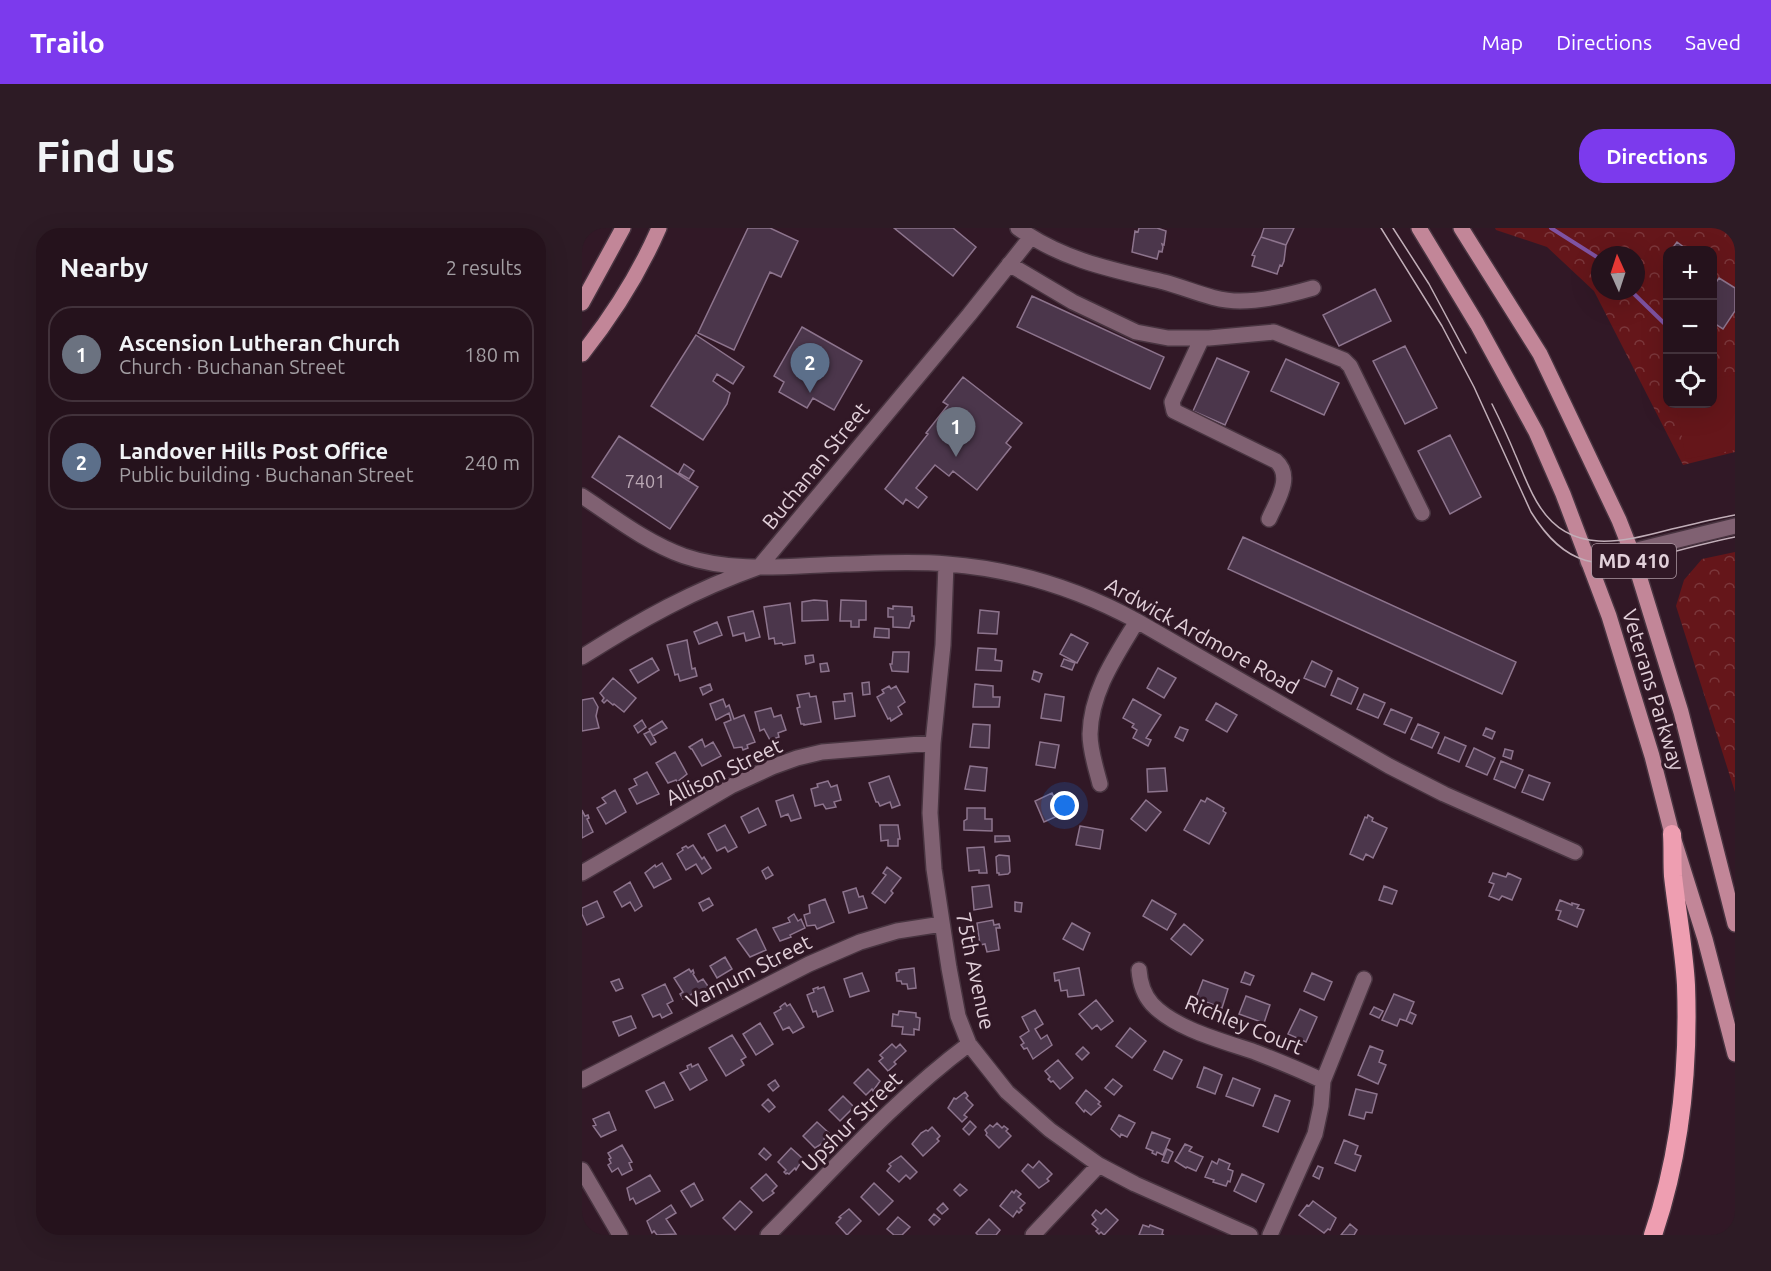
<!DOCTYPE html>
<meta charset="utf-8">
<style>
:root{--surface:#25121c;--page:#2d1b25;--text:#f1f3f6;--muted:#a39ea3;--line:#42323b;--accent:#7c3aed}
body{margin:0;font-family:Ubuntu,sans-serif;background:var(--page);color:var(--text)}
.controls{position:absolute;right:18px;top:18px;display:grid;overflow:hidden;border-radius:12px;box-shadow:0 6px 24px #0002}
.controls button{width:54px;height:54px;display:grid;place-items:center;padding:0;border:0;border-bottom:2px solid var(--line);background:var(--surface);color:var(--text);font:30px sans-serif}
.compass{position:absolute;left:1009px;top:18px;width:54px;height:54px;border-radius:50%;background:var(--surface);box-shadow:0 6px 24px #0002;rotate:357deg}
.you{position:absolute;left:483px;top:578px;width:21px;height:21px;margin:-15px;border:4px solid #fff;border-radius:50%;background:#1a73e8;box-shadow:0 0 0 9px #1a73e833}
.badge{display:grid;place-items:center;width:39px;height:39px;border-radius:50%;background:var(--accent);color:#fff;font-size:20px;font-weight:700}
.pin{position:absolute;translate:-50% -50px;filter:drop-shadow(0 2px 3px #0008)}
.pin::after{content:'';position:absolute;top:32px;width:21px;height:18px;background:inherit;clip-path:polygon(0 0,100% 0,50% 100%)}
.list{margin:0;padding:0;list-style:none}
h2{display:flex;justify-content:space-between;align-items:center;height:78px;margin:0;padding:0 24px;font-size:26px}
h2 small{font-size:20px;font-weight:400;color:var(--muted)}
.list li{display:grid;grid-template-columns:39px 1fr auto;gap:18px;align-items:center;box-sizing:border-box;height:96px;margin:0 12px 12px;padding:0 12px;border:2px solid var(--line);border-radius:24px}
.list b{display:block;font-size:22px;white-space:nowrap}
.list p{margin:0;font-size:20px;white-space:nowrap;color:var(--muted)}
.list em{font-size:20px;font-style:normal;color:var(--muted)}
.icon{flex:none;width:33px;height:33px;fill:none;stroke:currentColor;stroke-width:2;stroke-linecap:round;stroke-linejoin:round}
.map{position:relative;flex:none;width:1153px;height:1007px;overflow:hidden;border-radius:24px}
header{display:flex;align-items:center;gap:36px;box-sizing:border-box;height:84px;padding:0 30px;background:var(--accent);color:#fff}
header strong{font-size:28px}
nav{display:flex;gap:33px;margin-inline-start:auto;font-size:21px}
.intro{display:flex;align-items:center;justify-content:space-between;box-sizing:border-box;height:144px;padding:0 36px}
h1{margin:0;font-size:42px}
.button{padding:15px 27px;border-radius:24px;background:var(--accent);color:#fff;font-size:21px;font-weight:700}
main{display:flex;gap:36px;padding:0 36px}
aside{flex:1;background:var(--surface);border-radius:24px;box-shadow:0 6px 24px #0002}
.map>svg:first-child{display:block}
.forest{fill:url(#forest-crowns);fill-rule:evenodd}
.pitch{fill:#65161a}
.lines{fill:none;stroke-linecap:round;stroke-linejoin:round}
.stream{stroke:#7e53a3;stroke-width:4}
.building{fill:#4b364b;stroke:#8d748d;stroke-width:1.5}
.minor-casing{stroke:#483440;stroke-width:18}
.major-casing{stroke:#483440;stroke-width:18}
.highway-casing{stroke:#483440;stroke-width:21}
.minor{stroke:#806172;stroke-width:15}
.major{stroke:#c28698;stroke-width:15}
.highway{stroke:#ee9eb1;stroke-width:18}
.tram{stroke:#c1aeb8;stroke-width:1.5}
.labels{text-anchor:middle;stroke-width:6;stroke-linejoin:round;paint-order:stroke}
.number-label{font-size:18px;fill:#bcaab6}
.shield{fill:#311826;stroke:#ad99a4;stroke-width:1.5}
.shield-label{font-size:20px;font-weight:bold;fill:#e2d0da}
.street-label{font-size:21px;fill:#e2d0da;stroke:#311826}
</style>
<header>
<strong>Trailo</strong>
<nav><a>Map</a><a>Directions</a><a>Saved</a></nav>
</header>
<div class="intro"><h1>Find us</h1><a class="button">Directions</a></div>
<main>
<aside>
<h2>Nearby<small>2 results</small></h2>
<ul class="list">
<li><span class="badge" style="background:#6b7280">1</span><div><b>Ascension Lutheran Church</b><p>Church · Buchanan Street</p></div><em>180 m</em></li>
<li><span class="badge" style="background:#5c6f8a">2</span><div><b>Landover Hills Post Office</b><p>Public building · Buchanan Street</p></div><em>240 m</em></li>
</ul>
</aside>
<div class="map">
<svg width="1153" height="1007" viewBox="0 0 1153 1007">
<defs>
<pattern id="forest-crowns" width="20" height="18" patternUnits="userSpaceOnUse" patternTransform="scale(1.5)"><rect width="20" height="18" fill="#65161a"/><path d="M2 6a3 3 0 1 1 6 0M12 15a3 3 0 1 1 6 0" fill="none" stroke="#7b373b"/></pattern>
</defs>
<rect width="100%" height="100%" fill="#311826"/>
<path class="forest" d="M913,0H1153V224L1101,237L1012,63L965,19L914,2ZM1086,22H1130V176H1086ZM1018,27H1054V63H1018Z
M1153,324V564L1094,378L1102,352L1120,331Z"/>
<path class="pitch" d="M1153,147V222L1104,231L1094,176H1130L1131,151Z"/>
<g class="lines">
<path class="stream" d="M969,0L1018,31
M1049,63L1085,98"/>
</g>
<path class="building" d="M166,0H188L216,13L199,49L188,44L152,122L116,105Z
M312,0H371L394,19L371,48Z
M557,0H575L584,3L582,17L580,16L581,19L580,24L577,23L575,31L550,24L553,3L556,4Z
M682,0H712L704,17L679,9Z
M679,9L704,17L702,33L700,38L698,37L695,46L670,38L673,28L670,27Z
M1095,14L1103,20L1102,22H1089Z
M1137,50L1153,60V83L1141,101L1130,94V60Z
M793,61L809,93L757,118L741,87Z
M450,68L582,129L568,161L435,99Z
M220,99L280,133L252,182L231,170L225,180L197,164L202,154L192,148Z
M114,107L162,139L151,156L135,146L131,153L148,165L145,176L121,212L69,178Z
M823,118L855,180L823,196L791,133Z
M635,130L667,144L643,197L611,183Z
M704,131L757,155L742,187L689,163Z
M381,149L440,195L424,215L429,219L395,262L371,243L367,248L353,237L334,260L345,269L336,280L324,271L321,276L303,261L346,206L344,205L366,177L361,174Z
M868,207L899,269L868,286L836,223Z
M37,208L116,259L88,301L10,249Z
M102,236L112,243L107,251L97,245Z
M661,309L934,434L920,466L646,341Z
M232,372L245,373L246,392L220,393V374Z
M259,372L284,373V392H277V399H269V393H258Z
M208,375L213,415L201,417L200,415L193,416L192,410L187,411L182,379Z
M311,378L330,379V388H332V393H329L327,400L311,399V389H306V380L311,381Z
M398,382L417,384L415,406L396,405Z
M171,383L178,409L164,413L162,405L151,408L146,389Z
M135,394L140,407L117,416L112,404Z
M293,400L307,401V410L292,409Z
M489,406L506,415L495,435L478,426Z
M105,412L110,441L113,440L115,448L98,453L96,446L93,447L85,417Z
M396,420L414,421L413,432L420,433L419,443L394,442Z
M311,424H327L326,444L310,443L308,436H310Z
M231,427L232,434L224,436L223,428Z
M70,430L77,442L56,455L48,442Z
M482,431L493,435L490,442L479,438Z
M730,433L750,443L743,459L722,450Z
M245,435L247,443L239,444L238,436Z
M576,440L594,450L582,470L565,460Z
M452,443L460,446L457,454L450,451Z
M31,450L54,470L42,484L32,476L31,477L25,472L22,475L20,473L22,470L18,465Z
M756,450L776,460L769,476L749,467Z
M287,454L288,466L281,467L280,455Z
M128,456L130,462L121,467L118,460Z
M393,456L411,458V469H418L417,479H391Z
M307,458L309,461L314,458L323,474L316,479L320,486L309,493L308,490L306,491L295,469L302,465L300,462Z
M227,465L228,469L234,468L239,494L222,497V496H219L215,480L218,479L215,467Z
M270,465L273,488L253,491L251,474L263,473L262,466Z
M463,466L482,469L479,493L459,490Z
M782,466L803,475L796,490L775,481Z
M11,470L16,479L14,488L17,500L0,503V472Z
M141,471L144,479L147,477L152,491L162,487L173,514L165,517L166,520L161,522L160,519L152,520L142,495L149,492L147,485L134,492L128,476Z
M551,471L579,487L564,510L569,512L566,518L551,510L555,502L550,499L552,496L541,490Z
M634,475L655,487L645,504L624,492Z
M189,480L192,489L199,487L204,502L196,505L197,509L188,512L182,501L178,503L173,484Z
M809,481L830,490L823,505L802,496Z
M60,492L64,499L56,505L52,498Z
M80,493L85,500L71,508L67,501Z
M391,496L408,497L407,520L388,519Z
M836,496L857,505L850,520L829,511Z
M598,499L606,502L601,513L593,509Z
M904,500L913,504L910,511L901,507Z
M68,503L74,514L69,517L62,506Z
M863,509L884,518L877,534L856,525Z
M120,511L123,519L131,514L139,528L120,538L110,521H109L107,519Z
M458,514L477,517L473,540L454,537Z
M892,520L913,530L905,547L884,538Z
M923,521L931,523L929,531L921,528Z
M93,524L105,546L95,554L94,552L86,555L74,535Z
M919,533L941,542L933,560L912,551Z
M388,538L405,540L403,563L383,561Z
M583,540L585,563L566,564L565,541Z
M65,544L77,566L55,576L47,561L55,557L52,551Z
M947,547L968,555L961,572L940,564Z
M307,548L318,577L310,580L308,574L298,578L296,574H294L287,555Z
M246,553L249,559L255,557L259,572L252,574L254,579L244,581L241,576L233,578L229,561L236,559L235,556Z
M33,562L44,584L24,596L15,580L24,575L20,570Z
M470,565L480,586L462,594L453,573Z
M211,567L219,590L209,593L206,586L199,589L194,573Z
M625,570L642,580L641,583L644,585L627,616L602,602L619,572L623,574Z
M564,572L579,584L564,603L549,591Z
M176,580L184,597L167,605L159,589Z
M385,580H403V591H410V603L382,602V593L385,591Z
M0,582L3,588L6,587L7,590L5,591L11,604L0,610Z
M786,587L791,590L790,593L805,600L791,630L784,626L781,632L768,626L783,589L785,590Z
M143,597L155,619L146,624L143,619L135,623L126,606Z
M298,597H316L318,611H316V618H306V612L299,613Z
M498,598L521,602L518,621L494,617Z
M413,608H427L428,613L413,614Z
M111,617L120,631L122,629L129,640L120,646L114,636L104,642L95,626L101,622L100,620L104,618L106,620Z
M402,619L405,645H397V642L387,643L385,620Z
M417,627L427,628L428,644L426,646L417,647V645H415L414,629Z
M80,635L89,651L72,660L63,645L73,637L74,639Z
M186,639L191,647L184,651L180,643Z
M305,639L319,650L309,663L311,665L303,675L290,665L304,647L301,645Z
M911,645L924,649L926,645L939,651L930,672L920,668L917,672L907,668L912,656L907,654Z
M48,654L60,678L53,683L48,674L40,679L32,664Z
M407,657L410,679L392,682L390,659Z
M802,658L815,663L810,676L797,672Z
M274,660L277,669L281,668L285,680L267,685L261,664Z
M127,670L131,677L121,683L117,675Z
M243,671L252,694L235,701L233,697L225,698L222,687L228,685L227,677Z
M570,672L594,686L585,702L561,688Z
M978,672L990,677V675L997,677L995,680L1002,682L995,699L976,691L979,683L974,682Z
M15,673L22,689L5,697L0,686V680Z
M433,674L440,675L439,684L433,683Z
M212,686L216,693L219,691L223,700L208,707L209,709L198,713L191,700L208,694L206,690Z
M411,692L412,697L417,696L418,700H414L417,722L405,724L403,716L398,717L395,695Z
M490,695L508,705L501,722L481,711Z
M602,696L621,712L609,727L589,711Z
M174,701L184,722L168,729L155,711Z
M143,729L150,741L135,750L128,738Z
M332,740L334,760L326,761L325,756H320L319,753H315L314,745L317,744V742Z
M497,740L502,767L486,769L485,762L479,763L477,752L473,753L472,745Z
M107,741L109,744L111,742L112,745L111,746L116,754L121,751L128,761L113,771L110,766L101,771L98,766L101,764L92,750Z
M663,744L672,748L668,757L659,754Z
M280,745L287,763L268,769L262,751Z
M730,745L750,754L742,772L722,763Z
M37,751L41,760L34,763L29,754Z
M621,752L646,761L640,780L614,770Z
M83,756L91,773L85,776L90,785L80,790L78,786L71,789L60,767Z
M236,759V761L242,759L251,783L236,789L234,783L231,784L225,767L232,764L231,761Z
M812,766L832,774L824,793L818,791L815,798L800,792Z
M664,768L688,777L682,795L657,786Z
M514,772L531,793L519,802L515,797L510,801L497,786Z
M203,775L205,778L208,776L222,799L211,805L207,799L201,802L192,785L199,781L198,779Z
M792,779L801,783L797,790L788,786Z
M718,781L735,789L724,814L706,806Z
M453,782L461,796L453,801L459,811L465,807L470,817L451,831L445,820L442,821L439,817L442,815L438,809L447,803L440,789Z
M317,783L334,785V789L338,790L337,802L332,801V807L320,806L321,799L310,798L311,786L316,787Z
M828,784L834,787L830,796L824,793Z
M49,788L54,800L37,808L31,794Z
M178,795L191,816L174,827L161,806Z
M548,800L564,813L550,830L534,818Z
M150,807L164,829L159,832L162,837L144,848L127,820Z
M310,816L314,820L318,816L324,823L312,834L314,836L306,843L297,833L301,830L298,827Z
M788,818L801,823L797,834L804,837L796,856L776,847Z
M501,819L507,825L500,832L494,826Z
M582,823L600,832L590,851L572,842Z
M476,832L491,850L478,861L471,853L469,854L466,851L468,849L463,843Z
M109,836L110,839L116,836L125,852L108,862L98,845L106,841L105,838Z
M622,839L640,847L633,866L615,859Z
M286,841L298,853L291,863L290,861L284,867L272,855Z
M651,850L678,861L671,878L644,868Z
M531,851L540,858L532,867L523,860Z
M193,852L197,858L191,863L186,857Z
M82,854L91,872L73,880L64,863Z
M774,861L795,866L790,885L784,884L782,891L767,887Z
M504,862L518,874L516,876L519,878L509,887L503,882L502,884L494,875Z
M383,864L386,868L384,870L391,877L382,887L385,889L380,894L366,880L372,870L374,871Z
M693,867L708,873L696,904L681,898Z
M261,868L272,879L258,893L247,882Z
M186,871L193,879L187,884L180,877Z
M27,884L34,902L19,909L11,898L14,897L11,891Z
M537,887L553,895L545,909L539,906L538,909L529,901Z
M388,893L394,899L387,907L381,901Z
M235,894L247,905L242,911L244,913L233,920L221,908Z
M415,895L420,900L422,898L426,901L424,903L429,908L417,920L404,907L405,905L403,902L408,897L411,899Z
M350,899L358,908L355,911L357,913L341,928L330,916L339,905L344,902L346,903Z
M570,904L588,911L581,927L575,924L574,927L570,925L571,923L564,920Z
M762,912L776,918L773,926L779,928L773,943L753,935Z
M603,916L610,919L607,923L621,929L614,943L605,939L604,940L593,933Z
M40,917L50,934L47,935L50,942L40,947L36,940L30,944L26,937L29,935L27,931L29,930L26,925Z
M182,920L189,927L184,932L177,926Z
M209,920L221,931L214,942L213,940L207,946L205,945L204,946L202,944L204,942L196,934Z
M585,921L591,924L586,935L580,933Z
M319,928L335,944L328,951L324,947L317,954L305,943L309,938L307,936Z
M637,931L648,936L646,941L651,943L648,954L646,953L644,958L631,954L632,952L623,949L630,933L635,936Z
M457,933L470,946L465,951L467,953L457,960L440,943L446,936L451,940Z
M736,938L741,940L737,951L731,948Z
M184,946L195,958L190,963L192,965L181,973L169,960Z
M660,946L682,956L674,974L652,963Z
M68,947L78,963L54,976L51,970L48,972L45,960Z
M112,955L121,972L109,979L99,963Z
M292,955L311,973L297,987L279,969Z
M378,956L385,962L378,968L372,962Z
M434,962L439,966L436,969L443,975L438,980L440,982L437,985L435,983L431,989L418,978L430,963L432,965Z
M158,973L170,984L153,1002L141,990Z
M731,973L754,990L748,1002L746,1001L742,1005L717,987L725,977L727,978Z
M361,975L366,981L360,986L355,981Z
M89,977L94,985L84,991L94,1006L75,1007L72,1003L70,1005L65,993Z
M267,981L279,993L265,1007L254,995L259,990L257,989Z
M524,981L536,992L522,1007L519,1004L517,1006L514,1003L516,1001L510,996L514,992L510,987L514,982L519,986Z
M352,986L358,991L352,997L347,992Z
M316,989L328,999L320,1007H312L305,1001Z
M407,991L418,1002L414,1007H396L394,1005Z
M768,996L775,1002L772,1007H759Z
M561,997L567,999L568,997L581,1002L580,1006L582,1007H557Z"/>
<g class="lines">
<g class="minor-casing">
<path id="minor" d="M436,0C480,32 531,42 582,54C608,61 631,73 658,73C683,73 707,67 731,60
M427,36L491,74L554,104L586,110H627L692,104L762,132L768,138L840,285
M620,110L590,174L592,183L694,233C712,249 694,274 687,291
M0,268C32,289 65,315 102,328C154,346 211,337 264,336C298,335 331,333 365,336C431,341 496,361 555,393L807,538L862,566L993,624
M1006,334L1153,298
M364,336L361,417L351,515L348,585L352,641L367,740L376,788L387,816L425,864L468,902L517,937L553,956L668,1007
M0,429C58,392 112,362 177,339L387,87L449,9
M518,556C514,540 508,523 508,506C509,463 534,428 555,393
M0,645L149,558L190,539L215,530L240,524L351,515
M557,742C558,755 561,766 570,776C593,801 641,813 673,824C696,833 719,842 741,853
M0,852L227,736L278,714L315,703L360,696
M0,942L38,1007
M186,1007C251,942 313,871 387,816
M451,1007L517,937
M688,1007L733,906L739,878L741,853L782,751"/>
</g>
<g class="major-casing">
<path id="major" d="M837,0L895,96L954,204L981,266L1027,388L1070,528L1090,606L1123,711L1153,826
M879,0L958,126L1037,292L1050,325L1099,484L1153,696
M0,75L41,0
M0,126C31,87 57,46 77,0"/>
</g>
<g class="highway-casing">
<path id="highway" d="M1071,1007C1098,928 1107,841 1104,757C1102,721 1095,684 1091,648C1090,634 1091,620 1090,606"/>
</g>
<use href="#minor" class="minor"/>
<use href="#major" class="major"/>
<use href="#highway" class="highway"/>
<path class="tram" d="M799,0L860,98L892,159L949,284C984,340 1016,342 1076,328C1102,321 1127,314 1153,309
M811,0L847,56L884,125
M910,176C918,192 926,209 933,226C941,244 947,263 958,279C989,327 1040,314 1086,302C1108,297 1131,291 1153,287"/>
</g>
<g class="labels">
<g class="number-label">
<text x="63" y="260">7401</text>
</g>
<rect class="shield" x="1010" y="316" width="84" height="34" rx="4.5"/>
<g class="shield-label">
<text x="1052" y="340">MD 410</text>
</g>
<g class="street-label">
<text transform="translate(234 238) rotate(-51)" y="7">Buchanan Street</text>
<text transform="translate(620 408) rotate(29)" y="7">Ardwick Ardmore Road</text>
<text transform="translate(1071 462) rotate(73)" y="7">Veterans Parkway</text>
<text transform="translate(142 544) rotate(-26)" y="7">Allison Street</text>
<text transform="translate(393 743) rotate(78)" y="7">75th Avenue</text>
<text transform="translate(167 744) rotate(-27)" y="7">Varnum Street</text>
<text transform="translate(662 797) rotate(22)" y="7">Richley Court</text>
<text transform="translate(270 894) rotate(-45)" y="7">Upshur Street</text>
</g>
</g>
</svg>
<div class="controls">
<button>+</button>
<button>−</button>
<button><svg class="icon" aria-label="locate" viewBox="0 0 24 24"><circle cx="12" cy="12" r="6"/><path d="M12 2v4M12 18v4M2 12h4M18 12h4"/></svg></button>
</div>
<svg class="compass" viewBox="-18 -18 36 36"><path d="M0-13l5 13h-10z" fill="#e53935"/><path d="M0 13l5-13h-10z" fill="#a39ea3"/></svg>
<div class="you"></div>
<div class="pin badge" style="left:374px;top:229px;background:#6b7280">1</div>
<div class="pin badge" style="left:228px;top:165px;background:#5c6f8a">2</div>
</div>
</main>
